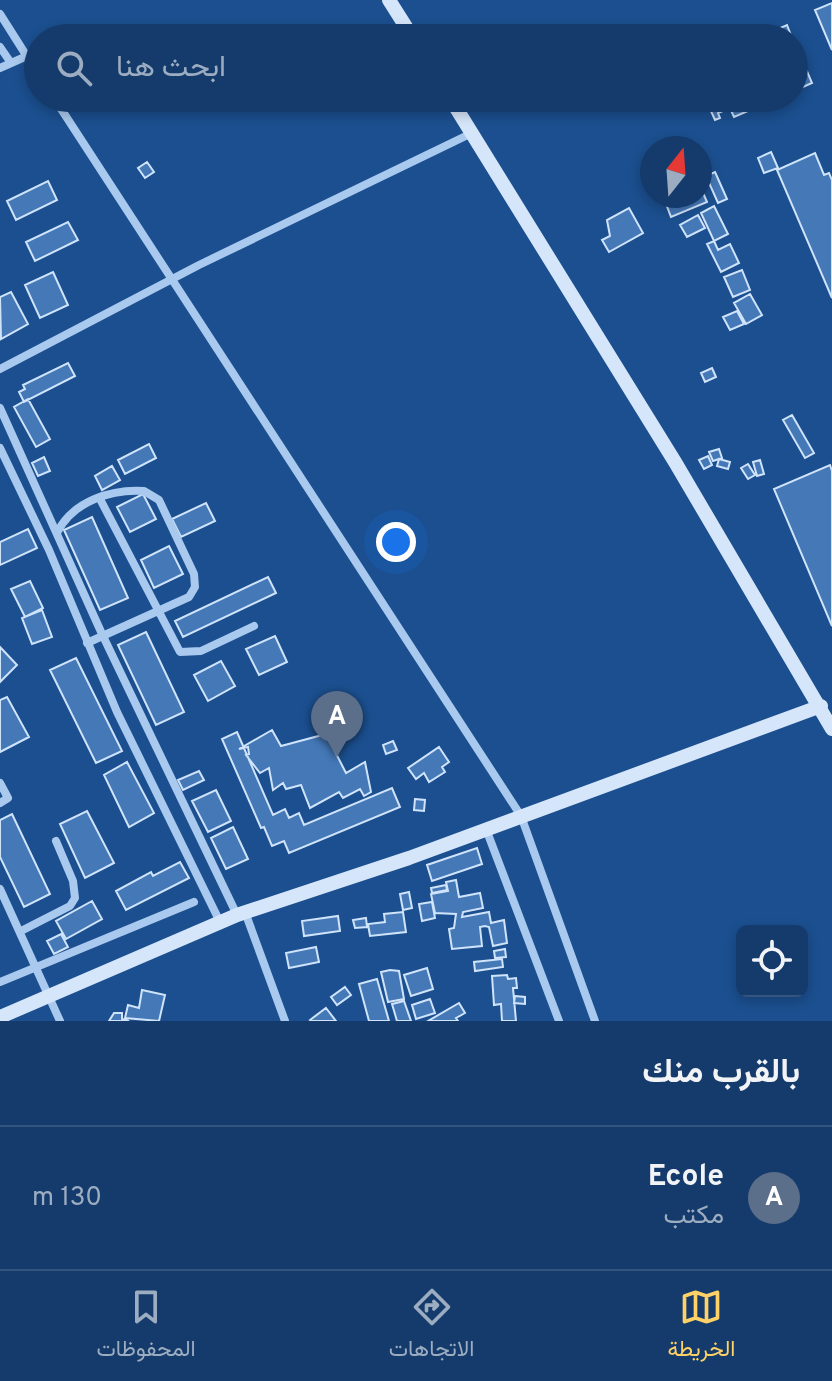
<!DOCTYPE html>
<html lang="ar">
<meta charset="utf-8">
<style>
:root{--surface:#143b6b;--page:#214673;--text:#f1f3f6;--muted:#9dadc1;--line:#33557e;--accent:#ffd166}
body{margin:0;font-family:Overpass,Vazirmatn,sans-serif;background:var(--page);color:var(--text);direction:rtl}
.controls{position:absolute;right:24px;bottom:24px;display:grid;overflow:hidden;border-radius:12px;box-shadow:0 4px 12px #0003}
.controls button{width:72px;height:72px;display:grid;place-items:center;padding:0;border:0;border-bottom:2px solid var(--line);background:var(--surface);color:var(--text);font:40px sans-serif}
.compass{position:absolute;left:640px;top:136px;width:72px;height:72px;border-radius:50%;background:var(--surface);box-shadow:0 4px 12px #0003;rotate:17deg}
.you{position:absolute;left:396px;top:542px;width:28px;height:28px;margin:-20px;border:6px solid #fff;border-radius:50%;background:#1a73e8;box-shadow:0 0 0 12px #1a73e833}
.badge{display:grid;place-items:center;width:52px;height:52px;border-radius:50%;background:var(--accent);color:#fff;font-size:26px;font-weight:700}
.pin{position:absolute;translate:-50% -66px;filter:drop-shadow(0 2px 4px #0008)}
.pin::after{content:'';position:absolute;top:42px;width:28px;height:24px;background:inherit;clip-path:polygon(0 0,100% 0,50% 100%)}
.list{margin:0;padding:0;list-style:none}
h2{display:flex;justify-content:space-between;align-items:center;height:104px;margin:0;padding:0 32px;font-size:34px}
h2 small{font-size:26px;font-weight:400;color:var(--muted)}
.list li{display:grid;grid-template-columns:52px 1fr auto;gap:24px;align-items:center;box-sizing:border-box;height:144px;padding:0 32px;border-top:2px solid var(--line)}
.list b{display:block;font-size:30px;white-space:nowrap}
.list p{margin:0;font-size:26px;white-space:nowrap;color:var(--muted)}
.list em{font-size:26px;font-style:normal;color:var(--muted)}
.icon{flex:none;width:44px;height:44px;fill:none;stroke:currentColor;stroke-width:2;stroke-linecap:round;stroke-linejoin:round}
.map{position:relative;flex:none;width:832px;height:1021px;overflow:hidden;direction:ltr}
.search{position:absolute;background:var(--surface);box-shadow:0 4px 12px #0003;left:24px;right:24px;top:24px;height:88px;display:flex;align-items:center;gap:20px;box-sizing:border-box;padding:0 28px;border-radius:44px;color:var(--muted);font-size:30px}
.sheet{height:248px;background:var(--surface)}
nav{display:flex;justify-content:space-around;align-items:center;box-sizing:border-box;height:112px;border-top:2px solid var(--line);background:var(--surface);font-size:22px;color:var(--muted)}
nav a{display:grid;justify-items:center;gap:4px}
nav .on{color:var(--accent)}
.map>svg:first-child{display:block}
.building{fill:#4478b7;stroke:#cfe3fa;stroke-width:2}
.lines{fill:none;stroke-linecap:round;stroke-linejoin:round}
.street{stroke:#a9c9ee;stroke-width:8}
.secondary{stroke:#d6e6fa;stroke-width:14}
</style>
<div class="map">
<svg width="832" height="1021" viewBox="0 0 832 1021">
<rect width="100%" height="100%" fill="#1b4f8f"/>
<path class="building" d="M832,3V50L815,10Z
M787,25L792,38H757Z
M794,41L812,83L794,91Z
M705,98H778L734,117L730,108L718,113L720,118L715,120Z
M771,152L778,168L764,173L758,158Z
M815,153L824,175L829,173L832,180V298L777,170Z
M147,162L154,172L145,178L138,168Z
M715,172L727,199L718,203L706,176Z
M48,181L57,200L16,220L7,201Z
M700,186L707,202L671,217L663,196H700Z
M714,206L728,234L714,241L701,213Z
M629,208L643,233L609,252L602,240L610,236L607,220Z
M698,215L705,228L687,237L680,225Z
M68,222L78,240L35,261L26,242Z
M714,241L718,250L730,244L739,263L721,272L707,244Z
M742,270L750,290L733,297L724,277Z
M53,272L68,305L40,318L25,285Z
M11,292L28,324L1,339L0,297Z
M750,294L762,315L746,324L734,303Z
M737,311L744,324L730,330L723,317Z
M68,363L75,376L24,402L19,392L25,389L23,385Z
M712,368L716,377L705,382L701,373Z
M28,399L50,439L36,447L14,407Z
M792,415L814,453L805,458L783,420Z
M149,444L156,458L125,474L118,460Z
M719,449L722,458L713,461L709,452Z
M708,456L712,465L704,469L699,460Z
M44,457L50,471L38,476L32,463Z
M719,459L730,462L728,469L717,466Z
M760,460L764,474L757,476L753,462Z
M748,464L755,475L748,479L741,468Z
M830,465L832,471V626L774,489Z
M112,466L120,480L102,490L95,476Z
M143,494L156,519L130,532L117,507Z
M206,503L215,521L181,537L172,519Z
M92,517L128,598L100,610L64,530Z
M28,529L37,548L0,565V542Z
M169,546L183,574L154,588L141,560Z
M268,577L276,593L183,637L175,621Z
M30,581L43,608L25,617L11,589Z
M42,610L52,637L32,644L22,618Z
M146,632L184,712L156,725L118,645Z
M275,636L287,662L259,675L246,649Z
M0,647L17,665L0,682Z
M76,658L122,751L96,763L50,670Z
M221,661L235,686L208,701L194,675Z
M7,697L29,737L0,752V700Z
M272,730L281,746L326,734L346,773L365,762L371,792L364,796L360,789L343,798L339,792L310,808L301,785L286,789L283,783L273,790L269,768L260,773L246,755L249,754L248,747L239,749Z
M237,732L273,815L285,809L289,818L299,813L304,825L392,788L400,807L289,853L284,841L272,846L264,827L261,828L222,739Z
M393,741L397,750L386,754L383,745Z
M439,747L449,762L442,767L445,772L429,782L424,773L416,779L408,768Z
M127,762L154,813L129,827L104,775Z
M199,771L204,780L183,790L178,780Z
M216,790L231,821L208,832L192,801Z
M415,799L425,800L424,811L414,810Z
M87,811L114,863L85,878L60,824Z
M12,814L50,894L24,907L0,857V820Z
M233,827L248,859L226,869L211,838Z
M477,848L482,864L432,881L427,865Z
M180,862L189,878L126,910L116,891L151,872L153,876Z
M456,880L459,897L480,893L483,908L463,912L462,917L489,912L491,923L504,920L507,943L493,946L489,927L485,926L480,927L482,946L452,949L449,929L454,928L456,914L435,913L431,894L448,891L446,882Z
M446,885L447,890L432,893L431,888Z
M409,892L412,908L403,910L400,894Z
M92,901L102,919L66,939L56,921Z
M432,902L435,918L422,921L419,904Z
M403,912L406,932L370,936L368,924L385,922L384,914Z
M338,916L340,931L304,936L302,921Z
M366,918L367,927L355,928L353,920Z
M61,934L68,947L54,954L47,941Z
M316,947L319,962L289,968L286,953Z
M505,949L506,957L495,958L494,951Z
M502,959L503,967L475,971L474,962Z
M427,968L433,989L411,996L404,975Z
M390,970L399,971L404,999L388,1002L381,972Z
M507,975L508,979L516,978L517,988H513L516,1021H502L501,1004L494,1005L492,976Z
M377,979L389,1021H369L359,984Z
M345,987L351,995L337,1005L331,997Z
M142,990L165,995L159,1021L125,1018L128,1005L139,1008Z
M515,996L525,997V1004L514,1003Z
M430,999L435,1013L416,1019L412,1005Z
M404,1001L411,1021H397L392,1004Z
M459,1003L465,1013L456,1018L458,1021H428Z
M326,1008L336,1021H311L310,1020Z
M114,1013H122V1019L129,1021H109Z"/>
<g class="lines">
<path class="street" d="M0,14L38,74
M0,47L11,63
M0,68L27,56
M54,98L521,816L595,1021
M0,369L199,265L472,133
M0,408L102,634L237,915
M0,448L49,550L117,712L220,922
M100,499L180,652L201,651L254,626
M58,531C74,501 111,489 144,491L159,500L194,574L195,587L189,597L87,643
M0,783L8,798L0,803
M486,829L559,1021
M0,889L60,1021
M245,912L285,1021
M21,931L70,906L75,898L73,881L56,841
M0,982L194,902"/>
<path class="secondary" d="M389,0L413,38
M450,98L675,462L832,729
M0,1017L237,915L409,858L821,706"/>
</g>
</svg>
<div class="controls">
<button><svg class="icon" aria-label="locate" viewBox="0 0 24 24"><circle cx="12" cy="12" r="6"/><path d="M12 2v4M12 18v4M2 12h4M18 12h4"/></svg></button>
</div>
<svg class="compass" viewBox="-18 -18 36 36"><path d="M0-13l5 13h-10z" fill="#e53935"/><path d="M0 13l5-13h-10z" fill="#9dadc1"/></svg>
<div class="you"></div>
<div class="pin badge" style="left:337px;top:757px;background:#5c6f8a">A</div>
<div class="search"><svg class="icon" aria-label="search" viewBox="0 0 24 24"><circle cx="10" cy="10" r="6"/><path d="M15 15l6 6"/></svg>ابحث هنا</div>
</div>
<section class="sheet">
<h2>بالقرب منك<small></small></h2>
<ul class="list">
<li><span class="badge" style="background:#5c6f8a">A</span><div><b>Ecole</b><p>مكتب</p></div><em>130 m</em></li>
</ul>
</section>
<nav>
<a class="on"><svg class="icon" aria-label="map" viewBox="0 0 24 24"><path d="M3 6l6-2 6 2 6-2v14l-6 2-6-2-6 2zM9 4v14M15 6v14"/></svg>الخريطة</a>
<a><svg class="icon" aria-label="directions" viewBox="0 0 24 24"><path d="M12 3l9 9-9 9-9-9zM9 14v-3h6M13 9l2 2-2 2"/></svg>الاتجاهات</a>
<a><svg class="icon" aria-label="saved" viewBox="0 0 24 24"><path d="M7 4h10v16l-5-4-5 4z"/></svg>المحفوظات</a>
</nav>
